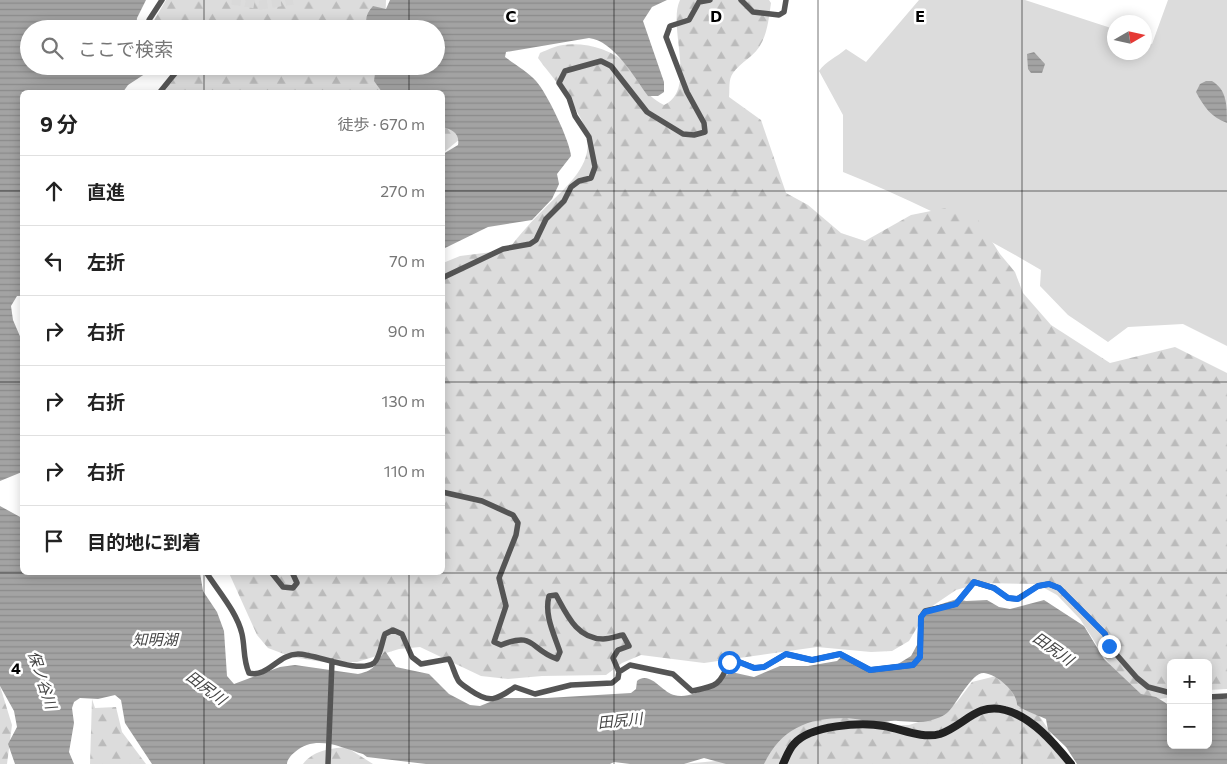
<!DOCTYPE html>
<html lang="ja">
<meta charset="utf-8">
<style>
:root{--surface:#fff;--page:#f6f6f6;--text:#222;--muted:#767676;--line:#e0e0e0}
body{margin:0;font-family:Commissioner,"Noto Sans JP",sans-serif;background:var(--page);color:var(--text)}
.controls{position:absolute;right:15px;bottom:15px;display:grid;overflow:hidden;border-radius:8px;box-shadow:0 2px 12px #0003}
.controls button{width:45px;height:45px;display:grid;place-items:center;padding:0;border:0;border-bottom:1px solid var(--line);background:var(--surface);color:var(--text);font:25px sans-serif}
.compass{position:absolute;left:1107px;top:15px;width:45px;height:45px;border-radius:50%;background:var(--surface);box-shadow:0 2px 12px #0003;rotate:81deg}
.stop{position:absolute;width:15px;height:15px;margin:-11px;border:4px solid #1a73e8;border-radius:50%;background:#fff}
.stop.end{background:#1a73e8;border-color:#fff;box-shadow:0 1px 5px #0008}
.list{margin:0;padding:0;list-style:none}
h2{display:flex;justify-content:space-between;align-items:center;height:65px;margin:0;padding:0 20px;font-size:21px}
h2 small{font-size:16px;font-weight:400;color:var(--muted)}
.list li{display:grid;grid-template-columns:32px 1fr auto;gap:15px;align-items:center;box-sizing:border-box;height:70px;padding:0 20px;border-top:1px solid var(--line)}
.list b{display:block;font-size:19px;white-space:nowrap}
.list em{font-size:16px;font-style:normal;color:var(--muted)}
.icon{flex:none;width:28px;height:28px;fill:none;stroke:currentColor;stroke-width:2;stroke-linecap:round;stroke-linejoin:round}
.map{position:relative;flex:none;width:1227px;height:764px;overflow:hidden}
.search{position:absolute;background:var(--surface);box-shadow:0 2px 12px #0003;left:20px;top:20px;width:425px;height:55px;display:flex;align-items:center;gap:12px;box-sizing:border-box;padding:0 18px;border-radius:28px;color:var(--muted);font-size:19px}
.panel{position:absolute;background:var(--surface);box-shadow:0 2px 12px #0003;left:20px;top:90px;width:425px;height:485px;border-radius:8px}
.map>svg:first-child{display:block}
.green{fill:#dcdcdc}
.forest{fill:url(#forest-firs)}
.water{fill:url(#water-rules)}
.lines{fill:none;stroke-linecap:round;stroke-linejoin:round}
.trunk-tunnel{stroke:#d9d9d9;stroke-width:9;stroke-dasharray:9 4.5;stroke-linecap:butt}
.minor{stroke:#555;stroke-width:5.5}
.secondary{stroke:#222;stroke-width:8}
.route{stroke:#1a73e8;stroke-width:6}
.grid{fill:none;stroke:#000;stroke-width:1;stroke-opacity:0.55}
.labels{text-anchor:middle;stroke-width:5;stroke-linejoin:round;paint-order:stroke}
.water-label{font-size:15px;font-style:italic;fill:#444;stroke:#fff}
.grid-label{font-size:16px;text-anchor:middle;font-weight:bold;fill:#000;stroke:#fff;stroke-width:5;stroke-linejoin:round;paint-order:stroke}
</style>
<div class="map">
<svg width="1227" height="764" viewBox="0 0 1227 764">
<defs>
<pattern id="forest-firs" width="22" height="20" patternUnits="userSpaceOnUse" patternTransform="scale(1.25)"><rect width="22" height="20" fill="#dcdcdc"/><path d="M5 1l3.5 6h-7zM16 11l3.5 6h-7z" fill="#bbb"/></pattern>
<pattern id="water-rules" width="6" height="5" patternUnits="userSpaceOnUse" patternTransform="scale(1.25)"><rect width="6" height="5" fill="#a3a3a3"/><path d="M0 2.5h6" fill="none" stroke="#8b8b8b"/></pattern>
</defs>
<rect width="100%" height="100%" fill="#fff"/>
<path class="green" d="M919,0H1025L1114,29V52H1144L1145,41L1152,44L1168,0H1227V346L1183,324L1128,327L1108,342L1068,315L1040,286L1041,270C977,232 912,200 843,172V115L819,71C826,61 837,57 846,49L866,62Z"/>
<path class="forest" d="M166,0H386L385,29H155L153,22Z
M680,0H769L771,3C769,16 768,30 762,42C755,57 740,62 733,73C728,80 730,89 729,97L761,120L786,193L808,205L841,233L865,241L911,215L946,208L973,212L1000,254L1015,272L1023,293L1051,325L1110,363L1175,347L1227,373V689L1208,690V663H1171V697L1138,703L1113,670L1080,619L1057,595L1037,584L981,583L956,590L928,609L909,641L892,651L871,652L817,647L704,663L641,655L622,663L606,675L542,676L508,679L481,676L420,647L399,649L357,662H323L292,657L268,648L257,635L229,573L442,572L443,263L460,256L508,250C519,235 533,220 546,207C573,180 602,157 580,117C569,96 552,77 538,58L540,53C547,50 555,46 563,45C585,42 612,49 628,65C643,81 641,93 664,105C698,89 667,27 680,0Z
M184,66H393L419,92H164Z
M443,107L466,134L443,153Z
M1000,675L1027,697L1065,755L1074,764H682L751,758L795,725L814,718L871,716L896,725H909L941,715L957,702L972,682Z
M0,686L12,725L7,764H0Z
M92,699L95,708L116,707L122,732L146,764H90Z
M346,747L373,764H303C314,750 329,749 346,747Z"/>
<path class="water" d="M0,0H146L137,18L136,29H29V66H157L128,85L123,92H22V296H17L11,306L13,320L22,341V472L0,481Z
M390,0H667L652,7L643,21L664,82V92L658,96H648C634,77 614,41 589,38L506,52L505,57C516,65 528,72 536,81C547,93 570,141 571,156L557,174L559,184L552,199L532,220L488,227L443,249V154L458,145C460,133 452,130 443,127L442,92H382L374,81L376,66H436V29H369C364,20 366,14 373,6L386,9Z
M1034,52L1045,64L1042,73H1031L1028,69L1027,54Z
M1206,81H1212C1227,90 1227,105 1227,123C1211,117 1204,107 1196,92L1200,84Z
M0,506L22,518V572L200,573L203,591L217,612L224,631L227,676L234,684L280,667L295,665L358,674C377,670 375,663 385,651L396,667L429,674L449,694L470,705L480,706L500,698H547L631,693L636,689L637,681C650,670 663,693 674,695C693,700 716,683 731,672L754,677L780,666H808L837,661L842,656L869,668L898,664L911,656L917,645L919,616L926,609L957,599L966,601L987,600L999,607L1010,609L1044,600L1084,626L1104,659L1141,694L1156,697L1169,705L1171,745H1208V699H1227V764H1077L1066,747L1048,730L1046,719C1035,714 1027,712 1017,705C1018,693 997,674 984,673C972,672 957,703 949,711C944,717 935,719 928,721C918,723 908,721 898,721C892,720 885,722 879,722C867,722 856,718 845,718C807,718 781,729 764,764H726L704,758L684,764H630L614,762L610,764H426L367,757L363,754C341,747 315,734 295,752C291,755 287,760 287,764H152L125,723L121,700L115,695L98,699L80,698L74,702L72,708L74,723L69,752L74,764H15L8,744L17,727L14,711L0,686Z"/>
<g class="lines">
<path class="trunk-tunnel" d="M232,0L261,5L293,0"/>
<path class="minor" d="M741,0L753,12L779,15L784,12L786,0
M149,29V20L162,0
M160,92L181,66
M442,278L503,249L530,244L536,240L546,219L564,201L571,187L579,181L591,178L595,167L589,137L575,116L569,98L559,83L565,71L601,61L611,66L647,112L683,134L694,135L705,132L704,123L687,92L666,37L670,26L689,20L699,2L710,0
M442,492L482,501L513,515L518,523L516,535L499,578L506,606L494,642L501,645C535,631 529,649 557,659L560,652C554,634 544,615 549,596L556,595C567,615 577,639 603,639C610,639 617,636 623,635L629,646L618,650L613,658L619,672
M206,572C218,591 237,612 242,634C245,647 243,660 249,673C268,678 278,654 298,654C316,654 358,674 374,663C380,658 382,641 385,634L393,630L402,634L412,657L421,664L449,659C453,666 454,673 458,680C460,684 466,687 470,690C490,704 496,700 515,687L535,694L571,685L612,683L618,678L619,672L630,665L673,674L692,691C716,686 720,686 729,662L734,660L755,668L764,667L786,654L812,660L840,654L870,670L913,665L920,657L921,617L925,611L956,604L974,582L994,588L1008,598L1017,599L1038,586L1049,584L1059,588L1105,634L1109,646L1137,678L1148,687L1171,693
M271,572L283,587L293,588L297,583L292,572
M1208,697L1227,696
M328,764L332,661"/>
<path class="secondary" d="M783,764C786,758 789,749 794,744C810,725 861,722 884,726C902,729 922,739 940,734C964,726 977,702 1005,710C1032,717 1054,743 1071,764"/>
</g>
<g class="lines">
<path class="route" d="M729,662L734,660L754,668L764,667L786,654L812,660L840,654L870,670L913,665L920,657L921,617L925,612L956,604L974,582L994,588L1008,598L1018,599L1038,586L1049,584L1059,588L1105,634L1109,646"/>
</g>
<path class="grid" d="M204,0V29M409,0V29M614,0V764M818,0V764M1022,0V764M204,66V92M409,66V92M0,191H22M442,191H1227M0,382H22M442,382H1227M204,572V764M409,572V764M0,573H1227"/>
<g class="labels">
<g class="water-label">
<text x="155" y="645">知明湖</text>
<text transform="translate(1053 649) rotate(35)" y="5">田尻川</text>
<text transform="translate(42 680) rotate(72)" y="5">保ノ谷川</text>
<text transform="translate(206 688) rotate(37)" y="5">田尻川</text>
<text transform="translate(620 721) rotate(-6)" y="5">田尻川</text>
</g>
</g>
<g class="grid-label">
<text x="511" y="22">C</text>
<text x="716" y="22">D</text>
<text x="920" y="22">E</text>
<text x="16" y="674">4</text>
</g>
</svg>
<div class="controls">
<button>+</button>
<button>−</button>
</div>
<svg class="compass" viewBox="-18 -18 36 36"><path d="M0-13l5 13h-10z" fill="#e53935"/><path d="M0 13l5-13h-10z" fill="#767676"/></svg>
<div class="stop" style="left:729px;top:662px"></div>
<div class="stop end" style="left:1109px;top:646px"></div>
<div class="search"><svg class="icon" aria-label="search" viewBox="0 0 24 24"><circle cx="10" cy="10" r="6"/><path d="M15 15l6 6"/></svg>ここで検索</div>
<section class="panel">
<h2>9 分<small>徒歩 · 670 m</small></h2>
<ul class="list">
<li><svg class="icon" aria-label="ahead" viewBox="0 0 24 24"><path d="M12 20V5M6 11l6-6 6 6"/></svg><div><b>直進</b></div><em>270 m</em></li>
<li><svg class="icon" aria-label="left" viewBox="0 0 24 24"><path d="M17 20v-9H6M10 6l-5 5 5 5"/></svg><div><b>左折</b></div><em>70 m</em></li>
<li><svg class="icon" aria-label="right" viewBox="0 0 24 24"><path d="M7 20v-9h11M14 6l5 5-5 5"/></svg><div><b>右折</b></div><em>90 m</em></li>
<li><svg class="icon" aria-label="right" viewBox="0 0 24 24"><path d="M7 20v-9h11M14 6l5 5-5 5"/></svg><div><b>右折</b></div><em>130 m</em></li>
<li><svg class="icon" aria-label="right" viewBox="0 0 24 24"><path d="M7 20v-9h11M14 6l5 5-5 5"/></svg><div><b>右折</b></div><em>110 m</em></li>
<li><svg class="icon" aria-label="arrive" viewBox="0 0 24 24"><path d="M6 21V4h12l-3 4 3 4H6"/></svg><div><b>目的地に到着</b></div></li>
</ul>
</section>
</div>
